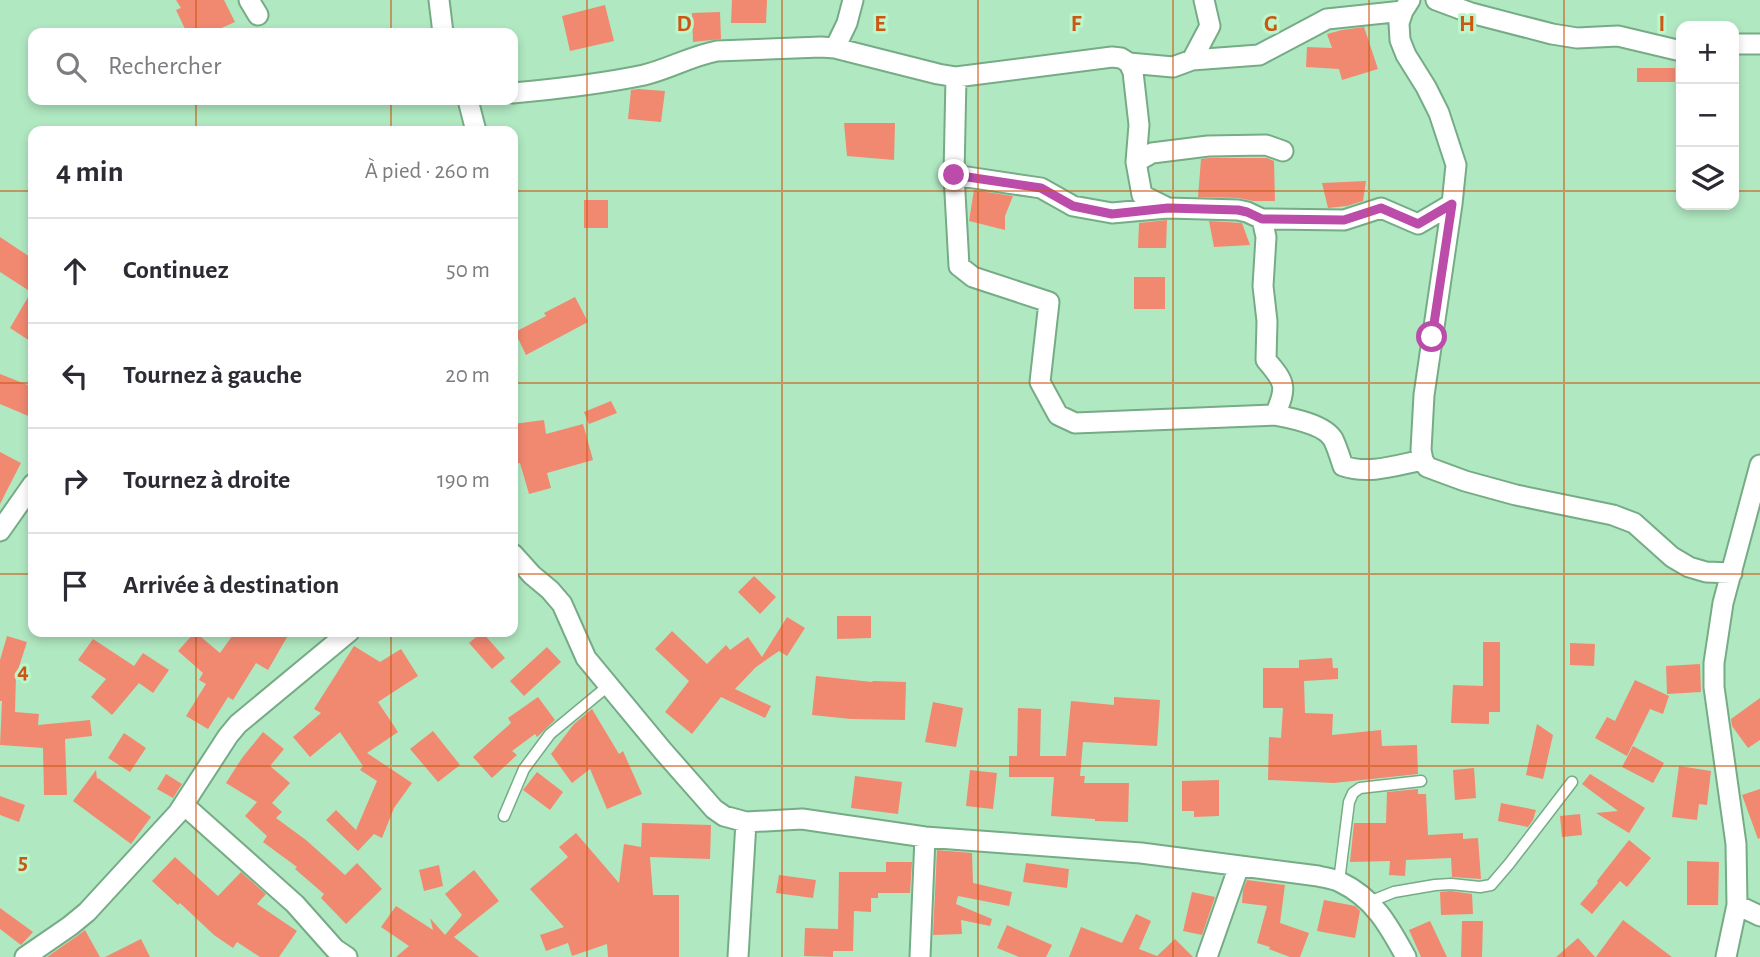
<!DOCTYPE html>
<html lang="fr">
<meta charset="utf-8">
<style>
:root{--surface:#fff;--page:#f2f2f3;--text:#2b2b33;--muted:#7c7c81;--line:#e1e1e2}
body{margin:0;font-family:"Alegreya Sans",sans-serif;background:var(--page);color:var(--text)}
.controls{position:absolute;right:21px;top:21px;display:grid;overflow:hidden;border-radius:14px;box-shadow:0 4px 10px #0003}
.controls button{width:63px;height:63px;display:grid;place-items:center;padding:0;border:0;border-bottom:2px solid var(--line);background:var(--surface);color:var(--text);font:35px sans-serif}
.stop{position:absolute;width:21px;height:21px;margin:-16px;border:5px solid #bb4caa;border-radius:50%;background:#fff}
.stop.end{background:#bb4caa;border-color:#fff;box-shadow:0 2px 7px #0008}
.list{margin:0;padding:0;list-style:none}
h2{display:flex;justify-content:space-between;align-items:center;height:91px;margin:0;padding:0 28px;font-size:30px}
h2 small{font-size:23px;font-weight:400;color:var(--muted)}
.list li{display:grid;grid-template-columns:46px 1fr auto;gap:21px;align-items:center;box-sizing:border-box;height:105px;padding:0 28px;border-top:2px solid var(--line)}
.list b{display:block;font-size:26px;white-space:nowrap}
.list em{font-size:23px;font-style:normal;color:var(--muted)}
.icon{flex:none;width:38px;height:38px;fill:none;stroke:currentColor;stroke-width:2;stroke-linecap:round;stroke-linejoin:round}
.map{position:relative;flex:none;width:1760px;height:957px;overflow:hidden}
.search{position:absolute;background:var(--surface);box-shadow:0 4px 10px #0003;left:28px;top:28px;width:490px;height:77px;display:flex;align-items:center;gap:18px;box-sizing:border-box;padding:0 24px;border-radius:14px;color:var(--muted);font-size:26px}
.panel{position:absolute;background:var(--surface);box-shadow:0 4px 10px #0003;left:28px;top:126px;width:490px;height:511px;border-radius:14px}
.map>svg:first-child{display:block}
.building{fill:#f18971}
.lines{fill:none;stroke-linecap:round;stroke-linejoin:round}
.lane-casing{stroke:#75ac86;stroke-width:13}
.street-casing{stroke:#75ac86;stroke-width:23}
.lane{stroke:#fff;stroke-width:10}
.street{stroke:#fff;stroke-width:19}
.route{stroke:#bb4caa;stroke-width:9}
.grid{fill:none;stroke:#cc5612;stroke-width:2;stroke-opacity:0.55}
.grid-label{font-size:23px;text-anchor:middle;font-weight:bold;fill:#cc5612;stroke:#bcf6cd;stroke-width:6;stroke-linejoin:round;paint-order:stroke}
</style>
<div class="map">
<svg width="1760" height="957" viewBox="0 0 1760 957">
<rect width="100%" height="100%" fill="#b0e8c1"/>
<path class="building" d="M176,0H224L235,22L210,33H187L176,10L181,8Z
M732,0H767L766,23H731Z
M605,5L614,41L570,51L562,16Z
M720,12L721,39L693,42L692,13Z
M1364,27L1378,69L1342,80L1339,69L1306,67L1307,47L1332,48L1327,34L1342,30Z
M1637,68H1675V82H1637Z
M638,89L665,91L661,122L628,119L631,90Z
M844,123H895L894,160L847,156Z
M1209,158H1267L1274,161L1275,201H1253L1239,198L1198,197L1201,159Z
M1366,181L1363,201L1347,206L1328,208L1322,183Z
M974,190L1013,196L1005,216V230L969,221Z
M584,200H608V228H584Z
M1167,220L1166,248H1138L1139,223Z
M1209,221L1242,223L1250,245L1214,247Z
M0,237L33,259V343L10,328L31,292L0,272Z
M1134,277H1165V309H1134Z
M575,297L588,322L526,355L515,332L546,316L544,313Z
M0,374L33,387V418L0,404Z
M611,401L617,413L589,424L584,412Z
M544,420L546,434L583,424L593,460L547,473L551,488L529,494L520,463L513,465V424Z
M0,452L21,463L0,504Z
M754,576L776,597L760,614L738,592Z
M837,616H871V638L837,639Z
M787,617L805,628L787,656L779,651L756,667L735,689L771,706L765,718L721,697L692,734L665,712L689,681L655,649L672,631L707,664L726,645L730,650L748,637L762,657Z
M195,632L220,653L235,632H290L268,670L256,663L233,700L228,697L208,729L186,716L206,684L199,680L203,673L178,651Z
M482,632L505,658L492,669L469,643Z
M7,636L27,642L16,676L15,712L39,714L38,725L90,720L92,736L65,739L67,795H44L43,748L0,745L2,701H0V660Z
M93,639L134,666L143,653L169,670L153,693L139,683L112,715L91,697L106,679L78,660Z
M1483,642H1500V712H1489V724L1451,723L1453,685L1483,686Z
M1570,643L1595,644L1594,666L1570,665Z
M354,646L380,662L401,649L418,676L378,702L398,732L367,753L412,783L394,808L382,838L374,834L358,851L326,820L336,810L356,830L377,781L360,770L363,766L340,732L310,757L293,737L321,713L314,709Z
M547,647L561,662L524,696L510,681Z
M1332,658L1333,668H1338V679L1304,681L1305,713L1333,714L1332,735L1381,730L1382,746L1417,745L1418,774L1334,783L1268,780L1269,737L1281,738L1283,708H1263V668H1299V660Z
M1700,664L1701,692L1667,694L1666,666Z
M816,676L872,682L873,681L906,682L905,720L851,719L812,715Z
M1635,680L1669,696L1663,714L1650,709L1627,756L1595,738L1607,717L1615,721Z
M538,697L555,720L537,737L535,734L512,751L517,755L492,778L473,757L511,723L508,718Z
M1114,697L1160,700L1157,746L1083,742L1080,776H1085L1084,783H1129L1128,822L1095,821V819L1051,816L1054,777H1009V756H1017L1018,708L1041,709L1040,756H1066L1071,701L1114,705Z
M1760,698V740L1748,748L1732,726L1731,719Z
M933,702L963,708L956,747L925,742Z
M592,709L619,754L623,751L642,794L607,809L590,769L572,783L551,754L574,724Z
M1537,724L1553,735L1543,779L1526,775Z
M433,731L460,765L438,782L410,749Z
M263,732L284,749L270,766L290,783L272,803L282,812L276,818L306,840L345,875L357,863L382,889L346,924L321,898L324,894L295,869L297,867L263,842L267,836L245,816L257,802L226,783L242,758Z
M124,733L146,748L130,772L108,758Z
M1633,746L1664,763L1653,783L1622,767Z
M1679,766L1711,771L1707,805L1699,804L1697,820L1672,817Z
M1474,768L1476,798L1455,800L1453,770Z
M96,770L97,779L98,778L151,817L131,844L73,801Z
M970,770L997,773L993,809L966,806Z
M537,772L563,792L550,810L523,790Z
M166,774L182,784L173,798L157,789Z
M1590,774L1645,808L1629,833L1596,813L1618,811L1582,784Z
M855,776L902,782L898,814L851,808Z
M1219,780V816L1194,817V811H1182V781Z
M1418,789V794H1426L1428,835L1463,833V839L1478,838L1481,879L1452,877L1451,858L1406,860L1405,876L1389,875L1390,861L1350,862L1354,823H1386L1387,792Z
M1760,789V838L1758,839L1742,795Z
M0,796L25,805L19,822L0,815Z
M1501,803L1536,810L1533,820L1528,827L1498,821Z
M1580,814L1582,835L1562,837L1560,816Z
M642,823L711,825L710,859L650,857L653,895H679V957H608L607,944L572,956L568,943L546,951L540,935L564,927L530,889L568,857L559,847L576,833L619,883L624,844L641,847Z
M1629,840L1651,858L1627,887L1620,881L1592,914L1580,904L1598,883L1597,881Z
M937,850L972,853L973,883L1012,892L1009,906L958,896L956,904L992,919L990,926L961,920L962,934L933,935Z
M175,857L218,896L241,872L266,894L257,904L297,931L279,957H260L237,942L233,948L214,935L180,903L178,905L152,881Z
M1687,861L1719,862L1718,905H1687Z
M886,862H912L910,893H878V898H871V912L854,911L853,951H833V957L804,956L805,928L838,929L839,872H886Z
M1026,863L1069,869L1067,888L1023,882Z
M439,865L443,886L424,891L419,870Z
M474,870L499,901L454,937L479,957H396L409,946L381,927L396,906L433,930L430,918L445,935L462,915L445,894Z
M779,875L816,880L813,898L776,893Z
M1247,880L1285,885L1280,923L1309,933L1300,957H1290L1269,949L1270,947L1257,943L1267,906L1242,903L1243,890Z
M1451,891L1472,894L1473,914L1441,915L1440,892Z
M1192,892L1215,897L1202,935L1183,931Z
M1324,900L1355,906L1360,911L1355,938L1317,931Z
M0,908L33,932L21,945L0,929Z
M1136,914L1151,921L1139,949L1157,956L1175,939L1193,957H1069L1081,927L1122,943Z
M1623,920L1672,957H1596Z
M1430,921L1447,957H1421L1409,930Z
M1462,921H1483L1482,957H1461Z
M1007,925L1052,945L1046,957H1019L997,948Z
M85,930L100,957H47L77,936Z
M1578,938L1595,957H1556Z
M141,939L150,957H105Z"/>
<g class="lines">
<g class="lane-casing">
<path id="lane" d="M504,816L524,769L550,734L608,686
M1339,881L1349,802L1353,793L1360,788L1421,781
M1369,902L1394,892L1435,885L1451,884L1480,887L1491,885L1509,864L1572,782"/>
</g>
<g class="street-casing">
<path id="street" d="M249,0L258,15
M439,0L443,33
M1410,0L1403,11L1399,23L1400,40L1406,55L1426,87L1439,113L1456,165L1452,204L1424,395L1421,450L1423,460L1427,467L1465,481L1516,495L1613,515L1634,523L1672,557L1689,567L1706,572L1732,573
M1436,0L1471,13L1552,34L1577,38L1618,36L1681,51
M1734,44H1760
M835,48L847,23L853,0
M1192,60L1259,55L1327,19L1403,11
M1129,63L1173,67L1192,60L1210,26L1204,0
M956,77L954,175L959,266L973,277L1049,302L1040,382L1058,415L1075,423L1275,415
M513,93C557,89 601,84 644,75C669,69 691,56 717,51L821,47L835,48L938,74L956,77L1112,57L1121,58L1129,63L1133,72L1139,125L1136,162L1142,195L1168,208L1238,210L1247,212L1262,219L1266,237L1263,286L1267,321L1266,360C1286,383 1287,387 1275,415C1291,418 1324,424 1333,439C1337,447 1340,457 1343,466C1369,475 1397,465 1423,460
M468,100L476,131
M1136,162L1152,153L1208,146L1266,145L1283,151
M954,175L1041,188L1073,206L1112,213L1167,208
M1262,219L1344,220L1381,208L1418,224L1452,204
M0,531L33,484
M513,554L532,575L550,590L562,604L586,658L663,751L714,809L724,816L746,822L802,819L925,837L1141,853L1318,876C1326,878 1334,879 1340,882C1374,898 1389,926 1406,957
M184,805L295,904L335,949L347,957
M1737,905L1760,916
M25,957L70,926L87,912L178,813L228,736L238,724L349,632
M738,957L746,822
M920,957L925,837
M1207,957L1239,866
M1726,957L1737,905L1736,844L1714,687V663L1723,603L1760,465"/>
</g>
<use href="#lane" class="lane"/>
<use href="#street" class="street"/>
</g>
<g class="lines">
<path class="route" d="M954,175L1041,188L1073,206L1112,214L1168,208L1238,210L1247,212L1262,219L1344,220L1381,208L1418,224L1452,204L1432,337"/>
</g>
<path class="grid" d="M196,0V33M391,0V33M587,0V957M782,0V957M978,0V957M1173,0V957M1369,0V957M1564,0V957M196,100V131M391,100V131M0,191H33M513,191H1681M1734,191H1760M0,383H33M513,383H1760M0,574H33M513,574H1760M196,632V957M391,632V957M0,766H1760"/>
<g class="grid-label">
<text x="684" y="31">D</text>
<text x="880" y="31">E</text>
<text x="1076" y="31">F</text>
<text x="1271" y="31">G</text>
<text x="1467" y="31">H</text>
<text x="1662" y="31">I</text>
<text x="23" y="678">4</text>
<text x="23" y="869">5</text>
</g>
</svg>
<div class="controls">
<button>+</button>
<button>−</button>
<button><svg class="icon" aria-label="layers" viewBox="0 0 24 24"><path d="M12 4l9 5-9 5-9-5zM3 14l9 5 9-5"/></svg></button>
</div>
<div class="stop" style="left:1432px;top:337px"></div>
<div class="stop end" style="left:954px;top:175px"></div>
<div class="search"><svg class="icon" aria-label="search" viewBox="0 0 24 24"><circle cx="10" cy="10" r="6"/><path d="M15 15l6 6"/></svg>Rechercher</div>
<section class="panel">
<h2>4 min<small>À pied · 260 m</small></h2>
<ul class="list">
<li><svg class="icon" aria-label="ahead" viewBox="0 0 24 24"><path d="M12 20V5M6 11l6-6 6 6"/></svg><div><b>Continuez</b></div><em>50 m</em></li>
<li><svg class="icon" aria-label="left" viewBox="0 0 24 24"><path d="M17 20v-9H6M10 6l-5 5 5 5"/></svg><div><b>Tournez à gauche</b></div><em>20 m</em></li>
<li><svg class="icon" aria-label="right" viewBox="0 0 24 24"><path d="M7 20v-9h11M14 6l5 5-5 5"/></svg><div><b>Tournez à droite</b></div><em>190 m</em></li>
<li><svg class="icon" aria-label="arrive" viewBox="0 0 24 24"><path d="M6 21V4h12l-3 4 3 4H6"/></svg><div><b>Arrivée à destination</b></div></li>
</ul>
</section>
</div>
